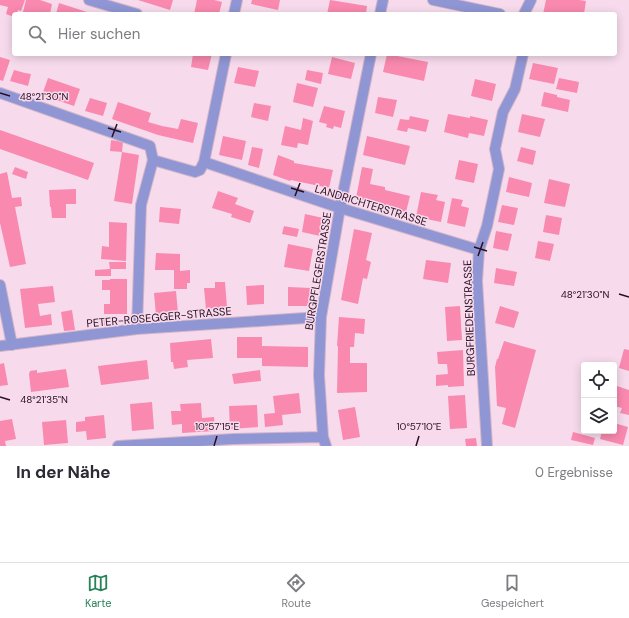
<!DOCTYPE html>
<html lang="de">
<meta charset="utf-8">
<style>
:root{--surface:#fff;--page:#f2f2f3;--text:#2b2b33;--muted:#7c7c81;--line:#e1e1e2;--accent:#278258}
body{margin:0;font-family:"DM Sans",sans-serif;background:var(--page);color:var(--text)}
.controls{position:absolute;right:12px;bottom:12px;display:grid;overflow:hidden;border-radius:4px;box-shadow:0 2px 10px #0003}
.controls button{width:36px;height:36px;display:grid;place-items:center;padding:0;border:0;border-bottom:1px solid var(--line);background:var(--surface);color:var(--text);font:20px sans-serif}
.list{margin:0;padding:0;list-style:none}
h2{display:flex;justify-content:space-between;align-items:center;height:52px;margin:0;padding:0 16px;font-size:17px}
h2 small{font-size:13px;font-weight:400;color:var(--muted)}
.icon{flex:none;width:22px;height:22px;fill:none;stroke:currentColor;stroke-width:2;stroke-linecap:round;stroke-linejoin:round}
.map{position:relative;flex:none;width:629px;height:446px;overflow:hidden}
.search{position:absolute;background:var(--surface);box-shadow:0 2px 10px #0003;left:12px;right:12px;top:12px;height:44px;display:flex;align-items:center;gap:10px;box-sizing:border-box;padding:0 14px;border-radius:4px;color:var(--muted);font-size:15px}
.sheet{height:116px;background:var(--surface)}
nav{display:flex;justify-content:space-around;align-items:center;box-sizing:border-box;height:56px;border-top:1px solid var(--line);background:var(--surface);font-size:11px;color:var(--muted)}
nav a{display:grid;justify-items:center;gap:2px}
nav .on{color:var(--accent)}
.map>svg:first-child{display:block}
.building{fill:#f989af}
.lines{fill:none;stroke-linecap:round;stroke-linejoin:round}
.street-casing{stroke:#d2b6c8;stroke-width:12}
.street{stroke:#9096d4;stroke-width:10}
.ticks{fill:none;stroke:#280f21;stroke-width:1.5}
.labels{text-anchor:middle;stroke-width:3;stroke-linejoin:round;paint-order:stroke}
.street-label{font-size:11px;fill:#280f21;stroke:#f7dbed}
.ticks-label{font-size:10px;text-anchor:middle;fill:#280f21;stroke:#f7dbed;stroke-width:3;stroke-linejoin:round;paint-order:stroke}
</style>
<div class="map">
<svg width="629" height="446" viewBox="0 0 629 446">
<rect width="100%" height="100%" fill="#f7dbed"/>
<path class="building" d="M0,0H25L21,11L18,10L17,14H14V17L6,14L8,7L0,5Z
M26,0H40L52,4L50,14H31L23,12Z
M138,0H173L170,10Z
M197,0H214L222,2L219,14H194Z
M252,0H280L278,10L251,4Z
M330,0L367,6L366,14H327Z
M546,0H579L586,1L584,14H543Z
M59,3L93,14H56Z
M193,54H212L208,70L191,67Z
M387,54L428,62L424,81L383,72Z
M0,57L10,60L3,81L0,80Z
M332,57L355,63L351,79L328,74Z
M533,63L558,68L554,84L529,79Z
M238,67L259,71L255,87L234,83Z
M14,70L25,73L31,74L28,86L10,81Z
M307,70L323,73L321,84L305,80Z
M48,78L80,89L74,106L42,95Z
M559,78L579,82L577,93L556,89Z
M475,79L496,84L492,101L471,96Z
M297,83L318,88L313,107L293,102Z
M544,92L557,95V97L570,100L568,112L541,106Z
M378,97L397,100L393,117L375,113Z
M90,98L107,103L103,116L85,111Z
M118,102L151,113L148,122L162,126L178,129L181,119L198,123L193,143L158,135L112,119Z
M254,103L271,106L268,121L251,117Z
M324,106L345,111L341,128L334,126L333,129L326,127L327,124L319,122Z
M448,114L470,118V116L488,120L484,136L469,133L468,138L444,132Z
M522,114L545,119L540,137L518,132Z
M410,116L429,120L426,132L408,128L407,132L397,130L400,119L409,120Z
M303,118L313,121L308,145L298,143L297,148L281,145L285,126L301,130Z
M0,130L94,163L88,180L0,149Z
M223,136L246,141L242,160L219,155Z
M367,136L410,146L405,165L363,155Z
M111,140L123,142L122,152L110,151Z
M252,147L263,149L259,168L248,165Z
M521,147L536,151L533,165L517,161Z
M122,152L139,155L132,204L114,201Z
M278,155L294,161V163L333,170L329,188L291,180L290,181L273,175Z
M459,160L478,164L474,183L455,179Z
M15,167L28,172L26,179L12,174Z
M362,167L373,169L370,184L385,187V190L410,196L406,212L381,206L382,204L356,198Z
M7,172L12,198L21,197L22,206L15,207L26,264L10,267L0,223V174Z
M509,177L532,183L529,197L506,192Z
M549,179L570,184L565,207L544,203Z
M76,189V204H66V218H52L51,207H50L49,190Z
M218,191L238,198L235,204L254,211L250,223L231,217L232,214L212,208Z
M421,192L438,195L436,200L445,202L441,222L416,217Z
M452,198L463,200L461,206L469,208L465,227L447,223Z
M502,205L518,208L514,225L498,222Z
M160,207L181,209L179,224L159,222Z
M305,214L323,218L320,236L302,232Z
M546,215L562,218L559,235L543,232Z
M109,222L127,223L126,261L101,259L102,246L109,247Z
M284,226L299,229L297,237L282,234Z
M354,229L372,233L366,260L371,262L367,279L363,278L358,304L341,300Z
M496,231L512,234L508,251L493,248Z
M538,241L554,244L550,261L535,258Z
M288,244L313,249L309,271L284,267Z
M156,253L180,254V271L190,270V283H187V289H174V270H155Z
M426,260L451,263L448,283L423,279Z
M109,262H126V269H111V276H95V270L110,269Z
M496,268L517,272L514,286L494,283Z
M110,279H127V314H104V304H110V290H102V280H110Z
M215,282H225L227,307L206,309L204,288H215Z
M264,285V304L247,305L246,286Z
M53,286L55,302L38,304L40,316L51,314L52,325L25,328L20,289Z
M288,287L311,288V306H288Z
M176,291L178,313L156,315L154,293Z
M460,306L462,340L447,341L445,307Z
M500,306L519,312L514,328L495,323Z
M72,310L75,330L64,331L61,312Z
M339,317L365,319L364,334L355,333L354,347H350V363H367V392L337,393L338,346H337Z
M114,318L115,324L102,326L101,320Z
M237,337H262V346L308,347V367L262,366V358H237Z
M211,339L213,358L187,360L188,367L174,369L173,362H171L170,343Z
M504,341L536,350L515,428L502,424L506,408L497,406L495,367L497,359H498Z
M624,349L629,350V371L619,368Z
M463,350L464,386L448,387V385L436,386V375L448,374L447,364H438L437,352Z
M147,360L149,379L101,385L98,366Z
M4,363L8,385L0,386V364Z
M66,369L69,387L31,392L29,374L30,371L37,370V373Z
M260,370L261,381L234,384L232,374Z
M614,385L629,390V415L620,413L622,408L614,406Z
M299,393L301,413L282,415L283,425L265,427L264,414L275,413L273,396Z
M465,395L467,428L450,429L448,396Z
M152,402L154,429L132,431L130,404Z
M201,403L202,418L214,417L215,431L182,433V424L172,425L171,411H181L180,404Z
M257,405L258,427L230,429L229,406Z
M355,407L360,437L343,440L338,410Z
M104,415L106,438L87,440L86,431L76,432V422L85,421V417Z
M12,419L16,439L5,441L6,446H0V421Z
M66,420L68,443L44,445L42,422Z
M614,423L628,427L623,445L600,439L602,431H614Z
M573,432L595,438L593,445L571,440Z
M476,438L477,446H466L465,439Z"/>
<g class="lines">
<g class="street-casing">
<path id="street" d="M89,0L137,14
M433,0L500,14
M234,14L237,0
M380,14L383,0
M524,14L531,0
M0,93L150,146L153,160L195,172L200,170L204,162L340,208L479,250
M204,162L226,54
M0,285L12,345
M137,329L141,205L153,160
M0,346L137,329L321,317
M118,446L233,439L323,437
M326,446L323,437L319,375L321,317L340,208L371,54
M487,446L477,281L479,250L487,226L499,169L495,149L503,112L515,89L523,54"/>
</g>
<use href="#street" class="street"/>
</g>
<path class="ticks" d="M0,93L10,96M108,128L121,132M112,137L117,124M291,188L304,192M295,196L300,183M474,247L487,251M478,256L483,242M619,294L629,297M0,397L10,400M214,446L217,436M416,446L419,436"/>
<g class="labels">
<g class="street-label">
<text transform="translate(371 205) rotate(17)" y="4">LANDRICHTERSTRASSE</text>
<text transform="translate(318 271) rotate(-81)" y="4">BURGPFLEGERSTRASSE</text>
<text transform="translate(159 317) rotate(-5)" y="4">PETER-ROSEGGER-STRASSE</text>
<text transform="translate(469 318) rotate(-92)" y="4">BURGFRIEDENSTRASSE</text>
</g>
</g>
<g class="ticks-label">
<text x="44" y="100">48°21'30"N</text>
<text x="585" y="298">48°21'30"N</text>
<text x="44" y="403">48°21'35"N</text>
<text x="217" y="430">10°57'15"E</text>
<text x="419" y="430">10°57'10"E</text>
</g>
</svg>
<div class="controls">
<button><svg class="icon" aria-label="locate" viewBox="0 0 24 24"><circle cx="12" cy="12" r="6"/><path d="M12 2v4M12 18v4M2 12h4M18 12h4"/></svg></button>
<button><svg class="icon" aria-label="layers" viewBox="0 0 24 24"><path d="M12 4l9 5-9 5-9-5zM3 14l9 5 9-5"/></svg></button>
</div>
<div class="search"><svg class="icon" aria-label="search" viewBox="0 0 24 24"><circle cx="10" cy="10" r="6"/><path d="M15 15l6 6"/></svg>Hier suchen</div>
</div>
<section class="sheet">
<h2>In der Nähe<small>0 Ergebnisse</small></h2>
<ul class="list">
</ul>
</section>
<nav>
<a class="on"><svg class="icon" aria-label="map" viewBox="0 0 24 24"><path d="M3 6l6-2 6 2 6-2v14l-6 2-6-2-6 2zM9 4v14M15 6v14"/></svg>Karte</a>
<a><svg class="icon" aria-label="directions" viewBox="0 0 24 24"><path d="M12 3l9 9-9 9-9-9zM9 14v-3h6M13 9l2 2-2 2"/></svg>Route</a>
<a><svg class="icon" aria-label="saved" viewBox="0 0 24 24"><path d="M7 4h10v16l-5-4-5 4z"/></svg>Gespeichert</a>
</nav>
